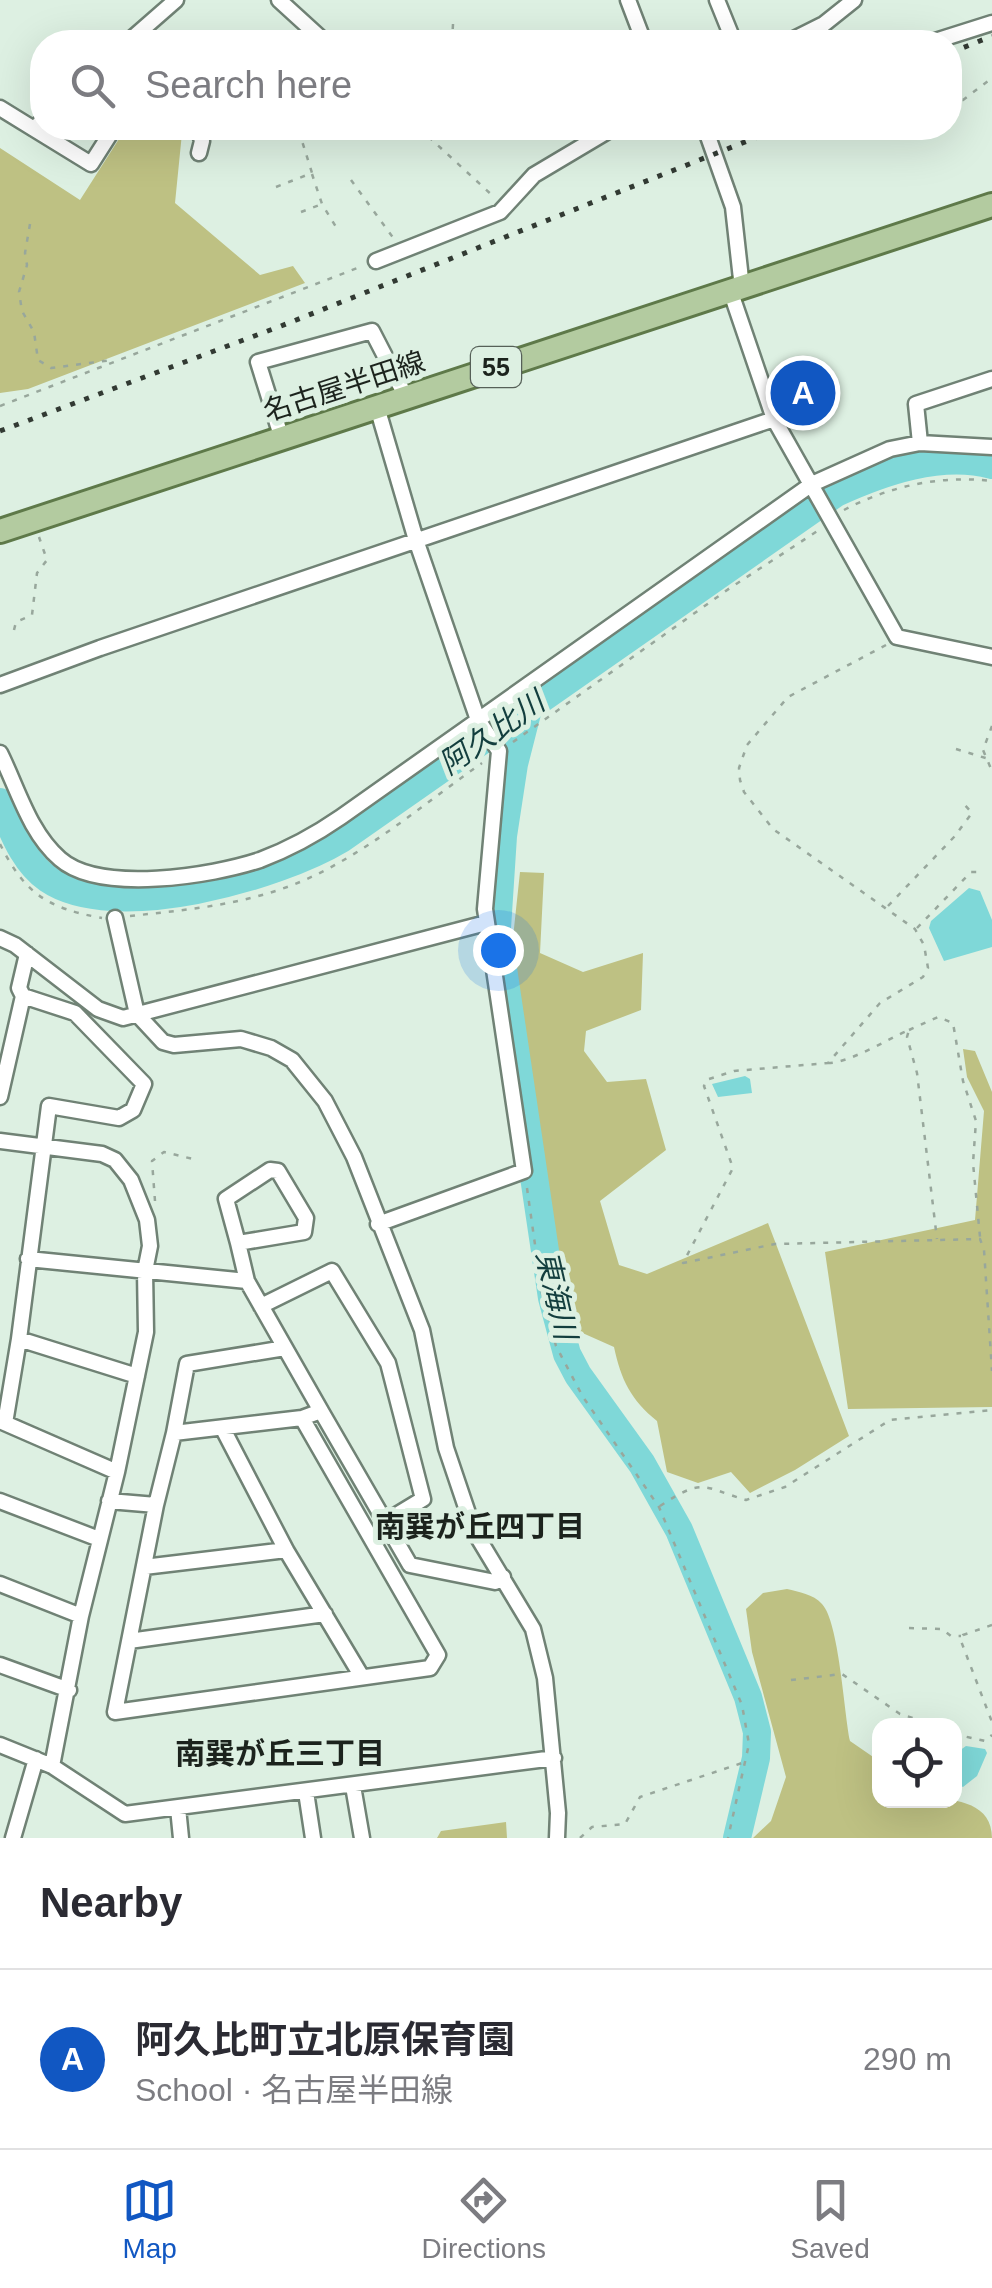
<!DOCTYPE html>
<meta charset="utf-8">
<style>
:root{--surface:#fff;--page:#f7f7f7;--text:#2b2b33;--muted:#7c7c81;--line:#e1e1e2;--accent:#1157c2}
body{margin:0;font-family:Helvetica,"Noto Sans JP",sans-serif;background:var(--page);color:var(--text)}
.controls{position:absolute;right:30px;bottom:30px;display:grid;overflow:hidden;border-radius:20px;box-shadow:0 10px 40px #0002}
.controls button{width:90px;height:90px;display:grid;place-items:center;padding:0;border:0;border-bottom:2px solid var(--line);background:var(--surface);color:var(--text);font:50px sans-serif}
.you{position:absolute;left:498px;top:950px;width:35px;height:35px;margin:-25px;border:8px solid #fff;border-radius:50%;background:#1a73e8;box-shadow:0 0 0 15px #1a73e833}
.badge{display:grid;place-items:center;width:65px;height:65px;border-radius:50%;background:var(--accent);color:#fff;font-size:32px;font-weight:700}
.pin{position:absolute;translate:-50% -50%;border:5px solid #fff;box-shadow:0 2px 10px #0006}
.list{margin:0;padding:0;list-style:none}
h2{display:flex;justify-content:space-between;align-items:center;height:130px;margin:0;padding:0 40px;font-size:42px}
h2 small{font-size:32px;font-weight:400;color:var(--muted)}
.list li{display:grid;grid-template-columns:65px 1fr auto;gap:30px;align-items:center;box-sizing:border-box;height:180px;padding:0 40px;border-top:2px solid var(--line)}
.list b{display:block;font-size:38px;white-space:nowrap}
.list p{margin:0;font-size:32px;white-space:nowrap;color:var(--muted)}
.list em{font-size:32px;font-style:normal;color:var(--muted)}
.icon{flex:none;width:55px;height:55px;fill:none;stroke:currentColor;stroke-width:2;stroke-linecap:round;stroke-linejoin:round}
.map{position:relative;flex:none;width:992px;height:1838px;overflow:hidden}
.search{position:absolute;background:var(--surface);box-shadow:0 10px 40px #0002;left:30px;right:30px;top:30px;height:110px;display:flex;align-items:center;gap:25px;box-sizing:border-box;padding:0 35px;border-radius:40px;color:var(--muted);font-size:38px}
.sheet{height:310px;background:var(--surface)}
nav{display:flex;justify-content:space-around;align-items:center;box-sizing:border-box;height:140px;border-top:2px solid var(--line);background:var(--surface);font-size:28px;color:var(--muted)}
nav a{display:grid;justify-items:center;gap:5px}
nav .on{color:var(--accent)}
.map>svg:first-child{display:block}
.green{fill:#bec183}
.water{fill:#7fd8d8}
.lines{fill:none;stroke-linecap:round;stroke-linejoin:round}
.river{stroke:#7fd8d8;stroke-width:28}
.street-casing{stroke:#708275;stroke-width:19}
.primary-casing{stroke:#5e7949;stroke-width:28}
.path{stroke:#98a79c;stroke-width:2.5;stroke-dasharray:5 8;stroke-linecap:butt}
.street{stroke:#fff;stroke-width:14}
.primary{stroke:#b3cba0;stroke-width:22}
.rail{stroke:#323a33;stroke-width:5;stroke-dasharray:5 10;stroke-linecap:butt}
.labels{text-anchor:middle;stroke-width:10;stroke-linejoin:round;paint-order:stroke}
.shield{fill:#ddf0e2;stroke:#566058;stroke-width:2.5}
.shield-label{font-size:25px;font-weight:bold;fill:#1c231d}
.street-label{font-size:28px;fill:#1c231d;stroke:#ddf0e2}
.water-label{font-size:30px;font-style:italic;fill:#133e3e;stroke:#ddf0e2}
.neighbourhood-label{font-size:30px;font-weight:bold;fill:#1c231d;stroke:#ddf0e2}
</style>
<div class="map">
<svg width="992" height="1838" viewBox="0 0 992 1838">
<rect width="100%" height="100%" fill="#ddf0e2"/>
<path class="green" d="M126,128L182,133L175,203L260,275L293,266L305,283L28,389L0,393V148L80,200Z
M520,872L544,873L540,953L583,972L643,953L641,1010L586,1031L584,1051L607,1082L646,1079L666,1150L600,1201L619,1265L647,1274L768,1223L849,1436L795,1470L750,1493L731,1472L698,1483L667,1472L657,1421C631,1400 621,1380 614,1347L578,1331L558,1299L509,975Z
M963,1049L975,1051L992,1092V1407L848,1409L825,1252L975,1220L984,1111L967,1077Z
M787,1589C799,1592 813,1594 822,1604C839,1622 844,1712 850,1741L879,1761L880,1800C917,1800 992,1787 992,1838H753L771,1821L786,1777L752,1652L746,1609L763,1593Z
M506,1822L507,1838H437L441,1831Z"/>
<path class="water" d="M969,888L980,891L992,920V947L944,961L929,928L931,921Z
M745,1076L750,1079L752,1093L718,1097L712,1084Z
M966,1746L985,1749L987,1753L977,1776L963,1787L957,1784L959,1751Z"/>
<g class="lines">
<path class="river" d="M528,709L514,764L503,836L497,928L552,1298L567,1354L578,1375L642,1464L679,1530L748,1697L757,1732L756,1758L737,1838
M0,802C12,829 23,862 48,879C114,924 278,877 341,839L836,493C882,472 941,451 992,465"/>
<g class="street-casing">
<path id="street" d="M279,0L325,42
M628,0L644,42
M717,0L734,42
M128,42L176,0
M788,42L824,24L854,0
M932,42L992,23
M0,108L34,129L42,121
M198,128L202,141L199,153
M705,128L733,207L742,288
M34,129L91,164L114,128
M376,261L500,212L534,175L613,128
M730,290L774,419L897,637L992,657
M377,407L416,540L478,720L499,751L485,909L524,1171L378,1224
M282,439L258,362L372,331L406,397
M920,443L916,404L992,379
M0,685L100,648L774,419
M0,753C18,789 29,832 60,859C100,894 212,876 260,860C289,849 315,835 341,817L812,484L890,449L920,443L992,447
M115,918L137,1014L163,1042L174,1045L241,1039L271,1048L292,1060L325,1101L354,1157L422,1330L446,1448L474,1531L533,1629L545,1678L558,1813L557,1838
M0,938L15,945L98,1009L123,1018L486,923
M23,996L75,1013L144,1084L133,1110L119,1118L49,1106L19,1339L137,1376
M0,1097L23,996L19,988L27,954
M0,1141L102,1154L115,1160L131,1180L147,1220L150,1246L145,1271L146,1332L117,1472L81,1616L52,1766
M238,1243L226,1199L270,1170L278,1171L306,1218L304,1232L238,1243L247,1281L321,1411L302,1418L174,1433L156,1505L115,1712L430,1668L438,1655L302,1418
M28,1259L247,1281
M261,1306L332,1271L388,1363L423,1499L385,1522
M321,1411L410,1565L495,1582L503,1577
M0,1421L117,1472
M5,1423L19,1339
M223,1429L286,1550L362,1677
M174,1433L187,1364L285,1348
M0,1501L99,1539
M109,1501L156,1505
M144,1567L286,1550
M0,1584L81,1616
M129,1641L325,1614
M0,1665L69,1690
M0,1745L52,1766L125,1814L554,1758
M353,1786L362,1838
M306,1792L313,1838
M178,1808L181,1838
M13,1838L36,1759"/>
</g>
<g class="primary-casing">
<path id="primary" d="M0,531L992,205"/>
</g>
<path class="path" d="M452,42L453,24
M950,97L963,100L992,78
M419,128L493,196
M312,174L322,204L336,227
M351,180L394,239
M276,187L312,173L298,128
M301,212L322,204
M30,224L25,253L27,265L19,292L22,311L34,332L38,360L51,368L112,360
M0,406L360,267
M844,510C890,486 940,475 992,481
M14,630L16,622L32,615L37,573L47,560L39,537
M886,645L788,697L747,745L739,768L740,780L744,792L773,829L915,929L924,945L928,968L923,977L880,1003L828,1063L734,1071L706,1080L704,1086L733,1168L683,1263L775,1244L980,1239L984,1250L992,1371
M992,726L983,750L992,771
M513,742L730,588L819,530
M956,749L992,760
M0,844C25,894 47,908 102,918
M888,906L954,837L972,813L963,803
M130,916C186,910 242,905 295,884C363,857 422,805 482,763
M917,928L971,872H981
M909,1030L938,1017L953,1023L963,1081L976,1121L973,1163L980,1237
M828,1063C849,1063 888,1039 909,1030L907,1037L917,1073L937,1239
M527,1188L542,1294L556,1346L583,1397L659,1507L742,1705L749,1744L728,1838
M155,1201L152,1161L164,1152L197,1160
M660,1506C704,1477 702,1487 746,1500L785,1487L890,1420L992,1410
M992,1625L963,1635L961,1641L992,1722
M909,1628L942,1629L951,1636H961
M791,1680L842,1674L900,1714L939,1726
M954,1734L985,1741L992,1735
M580,1838L592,1827L625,1824L640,1797L745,1762"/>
<use href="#street" class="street"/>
<use href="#primary" class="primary"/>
<path class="rail" d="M950,53L992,36
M0,431L281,326L780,128"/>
</g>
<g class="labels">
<rect class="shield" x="471" y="347" width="50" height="40" rx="8"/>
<g class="shield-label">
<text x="496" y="376">55</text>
</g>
<g class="street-label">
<text transform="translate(344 386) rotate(-18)" y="10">名古屋半田線</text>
</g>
<g class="water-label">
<text transform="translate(492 733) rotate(-35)" y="10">阿久比川</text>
<text transform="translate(556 1295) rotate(77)" y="10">東海川</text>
</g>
<g class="neighbourhood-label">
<text x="480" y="1537">南巽が丘四丁目</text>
<text x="280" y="1764">南巽が丘三丁目</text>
</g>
</g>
</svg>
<div class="controls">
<button><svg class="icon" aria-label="locate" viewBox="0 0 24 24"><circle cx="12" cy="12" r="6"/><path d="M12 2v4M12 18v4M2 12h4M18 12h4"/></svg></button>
</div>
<div class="you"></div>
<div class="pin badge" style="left:803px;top:393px">A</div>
<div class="search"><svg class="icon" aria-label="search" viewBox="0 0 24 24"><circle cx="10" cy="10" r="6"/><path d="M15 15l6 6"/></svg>Search here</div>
</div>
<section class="sheet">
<h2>Nearby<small></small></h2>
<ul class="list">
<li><span class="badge">A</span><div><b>阿久比町立北原保育園</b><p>School · 名古屋半田線</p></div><em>290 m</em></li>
</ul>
</section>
<nav>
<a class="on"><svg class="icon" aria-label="map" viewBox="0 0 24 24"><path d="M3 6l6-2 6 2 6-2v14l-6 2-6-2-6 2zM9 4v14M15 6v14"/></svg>Map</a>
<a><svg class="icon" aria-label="directions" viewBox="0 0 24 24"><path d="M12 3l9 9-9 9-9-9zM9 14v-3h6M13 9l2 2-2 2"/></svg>Directions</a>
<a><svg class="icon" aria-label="saved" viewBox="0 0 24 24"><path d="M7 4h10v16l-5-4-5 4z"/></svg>Saved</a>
</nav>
